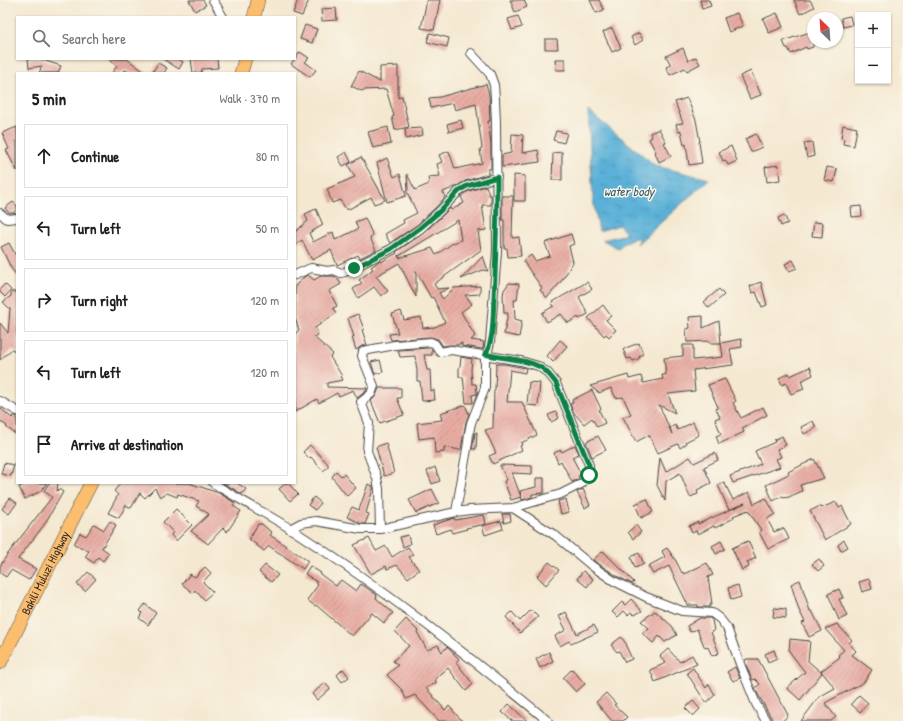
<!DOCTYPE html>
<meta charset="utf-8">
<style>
:root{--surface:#fff;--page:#f6f6f6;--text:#202124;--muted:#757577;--line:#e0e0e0}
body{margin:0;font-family:"Patrick Hand",sans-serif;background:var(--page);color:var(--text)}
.controls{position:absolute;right:12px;top:12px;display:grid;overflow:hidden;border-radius:0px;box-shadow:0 1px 3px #0004}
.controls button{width:36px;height:36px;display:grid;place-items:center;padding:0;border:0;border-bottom:1px solid var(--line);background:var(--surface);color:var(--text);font:20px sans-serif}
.compass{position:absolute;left:807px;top:12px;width:36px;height:36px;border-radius:50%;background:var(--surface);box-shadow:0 1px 3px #0004;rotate:335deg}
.stop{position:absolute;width:12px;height:12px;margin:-9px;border:3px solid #0b8043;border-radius:50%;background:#fff}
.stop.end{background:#0b8043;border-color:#fff;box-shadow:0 1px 4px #0008}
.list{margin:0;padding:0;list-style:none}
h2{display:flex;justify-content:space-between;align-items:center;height:52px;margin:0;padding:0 16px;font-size:17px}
h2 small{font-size:13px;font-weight:400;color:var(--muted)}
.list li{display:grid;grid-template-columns:26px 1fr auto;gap:12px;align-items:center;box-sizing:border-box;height:64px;margin:0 8px 8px;padding:0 8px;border:1px solid var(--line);border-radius:0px}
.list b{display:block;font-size:15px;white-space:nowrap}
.list em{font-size:13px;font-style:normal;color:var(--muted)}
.icon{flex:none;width:22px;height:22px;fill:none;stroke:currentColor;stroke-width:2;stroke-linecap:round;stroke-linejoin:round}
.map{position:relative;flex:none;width:903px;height:721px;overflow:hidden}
.search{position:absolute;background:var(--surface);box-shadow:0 1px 3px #0004;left:16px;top:16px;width:280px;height:44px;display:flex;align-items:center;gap:10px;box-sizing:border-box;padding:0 14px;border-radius:0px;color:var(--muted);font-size:15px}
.panel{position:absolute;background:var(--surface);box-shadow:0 1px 3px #0004;left:16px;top:72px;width:280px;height:412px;border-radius:0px}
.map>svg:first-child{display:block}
.water{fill:url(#water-ripples);stroke:#426e81}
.building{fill:url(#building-hatch);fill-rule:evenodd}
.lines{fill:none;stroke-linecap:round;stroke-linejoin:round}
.minor-casing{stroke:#494744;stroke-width:10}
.trunk-casing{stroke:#494744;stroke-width:14}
.minor{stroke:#fff;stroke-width:8}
.trunk{stroke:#fbbd6e;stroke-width:13}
.route{stroke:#0b8043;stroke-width:5}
.labels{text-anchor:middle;stroke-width:3;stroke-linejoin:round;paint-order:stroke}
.street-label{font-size:12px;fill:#2b2b2b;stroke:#fbf7ec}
.water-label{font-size:13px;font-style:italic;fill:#3b5a67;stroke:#fbf7ec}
</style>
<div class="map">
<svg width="903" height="721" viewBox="0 0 903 721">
<defs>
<pattern id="water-ripples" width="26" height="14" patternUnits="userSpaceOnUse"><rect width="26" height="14" fill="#5ab0d7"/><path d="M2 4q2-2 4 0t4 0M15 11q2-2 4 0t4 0" fill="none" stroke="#4b8faf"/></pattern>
<pattern id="building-hatch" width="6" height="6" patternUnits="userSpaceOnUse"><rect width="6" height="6" fill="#e8aca3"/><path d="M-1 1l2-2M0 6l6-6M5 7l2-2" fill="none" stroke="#c7948c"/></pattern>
</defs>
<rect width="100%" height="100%" fill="#fbf7ec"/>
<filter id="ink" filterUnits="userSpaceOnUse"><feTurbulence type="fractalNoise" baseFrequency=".025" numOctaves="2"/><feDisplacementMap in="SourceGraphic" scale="8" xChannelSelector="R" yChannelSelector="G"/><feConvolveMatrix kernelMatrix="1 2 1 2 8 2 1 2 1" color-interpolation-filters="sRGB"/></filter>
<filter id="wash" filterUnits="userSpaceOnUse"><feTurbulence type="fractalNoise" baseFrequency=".012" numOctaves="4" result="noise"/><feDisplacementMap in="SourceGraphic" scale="16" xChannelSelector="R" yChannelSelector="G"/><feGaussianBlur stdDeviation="0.9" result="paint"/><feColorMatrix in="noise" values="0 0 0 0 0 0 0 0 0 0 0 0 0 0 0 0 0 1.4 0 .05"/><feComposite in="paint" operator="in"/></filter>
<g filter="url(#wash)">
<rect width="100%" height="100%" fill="#f4e8d0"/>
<path class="water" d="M588,111L656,166L709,179L637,244L640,238C631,237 626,242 618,248L603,240L627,234L619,225L599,231L593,199Z"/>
<g id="blocks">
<path class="building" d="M189,0H203L206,5L195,11Z
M298,0H309L302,16L293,13Z
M427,0H440L434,30L421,28Z
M510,0H524L527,7L515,12Z
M590,0H599L604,10L596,13Z
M700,0H709L711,6L702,9Z
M794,0H810L814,7L800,14Z
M336,8L337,20L322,21L321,9Z
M737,13L743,26L729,32L724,18Z
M777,13L783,27L769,33L763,19Z
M518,16L522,27L512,30L508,19Z
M850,16L852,25L843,27L841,18Z
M305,25L317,29L312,43L300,39Z
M612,28L621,48L612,52L603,32Z
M813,31V47L807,49L806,47L791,54L788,48H786L783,41Z
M430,33L449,38L447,47L427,42Z
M639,33L643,40L635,45L631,37Z
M545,39H557L558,49H545Z
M683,48L688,61L696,57L700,64L687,71L685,68L670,75L666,67L671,65L666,56Z
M300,52L309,58L305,62L316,70L310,77L291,64Z
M28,59H40L61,66L58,73H39L42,66L29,68Z
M108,59H127L146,73H132L124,70L122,73H112L117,66Z
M163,59H178L183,62L179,69Z
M191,59H217L218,68L202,69L201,73H193Z
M555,59H565V70H556Z
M158,63L167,68L164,73H152Z
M398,66V98L402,96L409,127L395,130L392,117L394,116L386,89L363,90L362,91L351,86L359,71L380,82V67Z
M751,71L761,95L750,99L740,76Z
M486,84L489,94L490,121H488L491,145V169H488V174L465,181L455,187L443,192L445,197L436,207L417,225L390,243L385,234L404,223L403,220L417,213L406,190H408L407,174L415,190L429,184L428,177L440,176L437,164L442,162L439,155L449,151L455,169L482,163L480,149L482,148L476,104L455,110L453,103L431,108L429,98L440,97Z
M687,98L696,120L700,142H699L702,163L689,165L686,144L684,145L681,131L678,132L676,124L683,123L675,102Z
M461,120L463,128L449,132L447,124Z
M843,125L857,128L854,146L843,144L844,139L841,138Z
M17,127V171L6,150L9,149L2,133Z
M388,127L391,144L373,148L368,132Z
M422,128L423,135L406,139L405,129Z
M659,129L666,142L664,143L671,156L659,162L655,153L656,152L649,139L652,137L650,133Z
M556,131L567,133L564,143L553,140Z
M512,134L523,135L522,153L538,150L540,162L502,167V155L511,153Z
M756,134L762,147L751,152L745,139Z
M812,142L814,156L807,158L804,143Z
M731,146L737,161L728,165L725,160L723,161L719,152Z
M346,152L351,162L343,166L338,157Z
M562,152V180H552L553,153Z
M361,157L385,200L374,204L371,197L349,209H346L340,200L332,203L327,189L355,177L348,165Z
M387,158L394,177L400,174L406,196L387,202L377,163Z
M778,165L780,180L767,182L765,167Z
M827,167L837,169L834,182L824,180Z
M514,175L525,176V201H514Z
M486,186L489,195H491V205H482L486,230L478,231L481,250L434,284L437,289L449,288L439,293L443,299L454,288L480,286V294L465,295L472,304L461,312L475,336L471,340L484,342L483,348L482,349L462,346V343L457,345H450L443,346L438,339L431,337L391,340L389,334L398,333L392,314L401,311L404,320L421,317L423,328L435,327L445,322L433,297L431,298L416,271V297L399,263L376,276L388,291L381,296L374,287L358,298L353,289L362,283L359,280L373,269L371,267L378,262L380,260L381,262L397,253L396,252L424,233L450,208L451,210L464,203L461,197L463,194L469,191ZM458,220L461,240L453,243L436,255L432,248L399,258L398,255L399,256Z
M502,196H513L512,238L519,237L521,256L508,257L507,248H504V220H502Z
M13,202L17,206V209L13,213H9L5,208Z
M861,206L862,216L852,217L851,207Z
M316,209L323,225L309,233L313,242L333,232L335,240L358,229L355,222L365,218L373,236L370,238L376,250L360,258L358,255L337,265L331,250L312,260L302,240L295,246V232L308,221L305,214Z
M784,215L788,223L781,226L778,218Z
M814,222L823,223L822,237L812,236Z
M571,234L574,244L569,246L573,262L563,279L547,298L540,290L542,288L523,261L531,255L535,261L550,256L545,243Z
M9,243L17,258V276L11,268L1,247Z
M483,256L488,271L483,270L461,279Z
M793,260L797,268L789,271L785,264Z
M308,275L314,280L321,276H333L336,277L341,284L329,291L337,306L333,308L336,313L315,328L318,335L314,337L333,354L330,357L342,376H341L343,380L327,383V387L367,388L366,391L357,398L353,390L339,396L337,393L319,403L317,399L295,412V334L299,330L295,318V286L304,277Z
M587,282L592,289L579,297L588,314L579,319L578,317L568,323L561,314L547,322L542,313L554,306L551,303Z
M761,282L767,305L762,307L756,292L752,293L750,286Z
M509,283L519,284L517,300H514L515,319L522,321L519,337L504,334L508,313H504L503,295L504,290Z
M5,284L11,290L5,297L0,292V289Z
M719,289L724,295L709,308L704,302Z
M11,292H17V353L12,349L0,360V323L8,333L10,309L3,302L11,296Z
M603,305L611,316L606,320L616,330L609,337L606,334L604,336L588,318Z
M358,314L364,329L362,330L367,345L362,346L356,350L352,337H354L348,318Z
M703,316V328L719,321L721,343L741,339L742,347L730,349L733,365L693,370L695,391L668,394L675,413L659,405L672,434L670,428L675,425L678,430L693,422L699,435L685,442L686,444L680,448L678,444L658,453L649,435L636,442L623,417L631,414L623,397L616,398L611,388L599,393L590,386L628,375L629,379L641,376L643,383L663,379L662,375H666L664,358L683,356V345H693V360L723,357L721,343H710V341L687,342L686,329L690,328L689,317Z
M560,340L567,346L553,362L547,356Z
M639,343L643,354L639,356L640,358L633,361L631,358L627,359L623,349Z
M430,348L432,350V355H424L427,370H430L431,391L434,390L435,400L422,401L420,381H417V371L415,356L400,357L398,350Z
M461,357L472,359L471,370L472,384H476L477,394L472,395L473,403H466L463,377H459V367H460Z
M380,360L383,372L375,374L371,362Z
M496,364H504L526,368L525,373L510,370L507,402H522L537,435L521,443L522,445L520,446L522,450L493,464L489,456L496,453L485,430L493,428L494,390H495Z
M810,367L813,375L801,381L804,389L791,394L786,383L782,385L779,378L789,373L790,376Z
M725,379L736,401L733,403L741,418L763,407L767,415L742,428L744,432L719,444L716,436L721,434L715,419L720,417L716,409L718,407L708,385Z
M529,382L540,383L538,406L527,405Z
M379,388H401V398H397L404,415L380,423L371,401L376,396Z
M592,390L601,409L599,410L605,423L597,427L592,418L584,424L574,413L570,404L573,403L572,400Z
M465,405L469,414L466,422L461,449L460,450L444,447V452L435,453L434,437L419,439L417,423L442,420L440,413Z
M0,408L12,418L14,416H17V435L6,427L7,426L0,421Z
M556,412L559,418L551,422L548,415Z
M813,421L816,428L804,434L801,427Z
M477,432L476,449H472L475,433Z
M598,436L606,450L592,457L586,442Z
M782,436L786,445L777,449L781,457L776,459L780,467L733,483L730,476L761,464L755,451L775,442L774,440Z
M386,443L394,473L384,476L376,447Z
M310,445L328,464V467L323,471L311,457L309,458L303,452Z
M575,445L579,454L572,457L581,474L578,476L579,479L572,482L561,461L558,463L554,453L561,450L562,452Z
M715,453L718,460L704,467L711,483L697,490L698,494L690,497L680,473L666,481L665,501L657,485L660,458L666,472L690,457L694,463Z
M814,459L824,478L800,485L802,491L789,497L784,498L783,496L773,501L766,485L789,474L788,472Z
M4,463L14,465L11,476L1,474Z
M500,465L532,466V474L512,473L521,497L511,500L504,481L507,480Z
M435,467L440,481L432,484L427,471Z
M336,471L341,476L344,474L356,488L347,496L332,477Z
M536,478H544V493L532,494V497L522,500L520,491L536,487Z
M724,482L733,500L749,492L754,504L766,498L775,514L767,519L774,532L784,528L789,539L768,549L759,532L761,530L748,510L733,516L734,518L715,528L714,526L698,534L696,531L692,533L689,526L698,522V524L745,503L729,510L718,485Z
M27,483H47L41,491L25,499L19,487Z
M49,483H58L57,491L59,489L63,492L44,525L18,559L36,569L29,580L11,570L6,577L0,573V566L7,555L52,497L44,491Z
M121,483H189L219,493L235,503L233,506L241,511L227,532L223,528L208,544L191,531L209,514L196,506L199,501L178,494L177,497L167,493L160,497L155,488L145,498L140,493L131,508L126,505L119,518L108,513L118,495L114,491Z
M223,483H237L246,489L242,494Z
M286,483H288L298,494L290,501L279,489Z
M368,484L373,486V489L366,513L369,514L365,524H362L347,517L352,507L359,510Z
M432,489L439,503L416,513L409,500Z
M583,489L590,505L585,508L577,492Z
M314,497L321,503L315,510L308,505Z
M10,498L17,503L9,514L2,509Z
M566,499L569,512L561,514L558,501Z
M647,499L653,512L641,518L635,504Z
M836,502L839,508L842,506L851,524L825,540L810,511L820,506L821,508Z
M176,509L192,525L176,541L171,535L173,532L163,522Z
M502,514H510L511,521L504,523Z
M484,515L486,524L466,528L467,529L452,533L451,529L436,534L433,525L454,518L455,520Z
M110,521L116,525L102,548L109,553L103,561L98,557L94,563L85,557L89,551L74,544L80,533L86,536L94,524L104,530Z
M501,521L503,529L485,535L482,526Z
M258,524H262L272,533L270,535L308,561L303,569L269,546L264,551L249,539Z
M636,525L641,532L633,539L628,532Z
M408,535L410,544L403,547L400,537Z
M369,538L376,551L386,546L392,557L408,547L413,555L409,557L419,570L408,578L397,565L387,569L386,566L371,574L354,545Z
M844,540L848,547L841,551L838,545Z
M721,541L725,549L716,554L712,546Z
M748,541L756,558L747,562L749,567L742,570L732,548Z
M667,548L676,561L682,573L683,572L684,574L707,563L713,575L708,577L712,604H710V607H698V605H688L669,566L653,574L648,566L665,557L662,551Z
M603,551L634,582L632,584L617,576L593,560Z
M639,553L644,564L635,568L631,557Z
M819,559L824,566L818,571L812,564Z
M549,562L559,570L546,585L537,576Z
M265,565L278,575L271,582L259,572Z
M310,566L321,573L320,574L336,586L341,580L356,591L361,584L377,595L376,598L393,613L384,623L372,613L352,636L316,605L315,606L307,600L318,585L316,583L317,582L305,574Z
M205,567L211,573L203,582L213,592L204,600L195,590L193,593L182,584L190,574L195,577Z
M583,571L593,579L587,587L577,579Z
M88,572L96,579L85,591L77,584Z
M869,579L872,589L862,592L859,582Z
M800,580L810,611H812L822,631L809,637L802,623L805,622L799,610L791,584Z
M738,585L741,597L731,600L728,588Z
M839,589L843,598L839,599L847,616L839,620L828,594Z
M631,599L642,611L634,615L631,612L628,615L624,611L618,617L612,612L622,602L625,605Z
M145,604L156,613L148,625L139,618L142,613L140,611Z
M774,608L786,609V618L773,617Z
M531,610L538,617L520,633L506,617L512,612L520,621Z
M655,611L672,626L677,635L665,642L659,636L653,643L642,633L649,628L641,621Z
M566,612L577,634L594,625L598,632L571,644L569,641L560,646L555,636L566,630L559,616Z
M700,618H710L712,620L714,631L711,632L719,653L712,656L708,647L705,648L697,629L690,632L687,626Z
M406,619L418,631L417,632L427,650L438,645L442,652L447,647L459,659L456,662L473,684L466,691L448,668L435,679L436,683L426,688L445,710L449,706L462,721H439L415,695L406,699L402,690L387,675L398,665L393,661L409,646L395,631Z
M837,624L852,640L849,643L856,651L852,655L872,670L864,682L825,703L836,717L831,721H801L819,697L835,688L821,671L840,657L838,655L844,650L825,629Z
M621,637L627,645L626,646L632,659L625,662L619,651L617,652L611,645Z
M790,639L810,641L808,661L822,673L800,700L787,688L805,672L789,651Z
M668,649L680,662L692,655L697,664L655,682L650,670L666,663L660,656Z
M774,650L777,658L768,662L765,654Z
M549,652L553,661L540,668L536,659Z
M746,659H758L788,715L783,721H774L772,719L760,698L755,688L760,684L755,679L752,680L745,662Z
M735,667L740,678L733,681L727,672Z
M693,668L706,688L709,684L715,695L706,703L687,673Z
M343,669L349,677L342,682L337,675Z
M572,669L585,684L576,692L563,678Z
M325,683L330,689L317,700L312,694Z
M606,693L616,704L614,705L627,717L623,721H612L596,702Z
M859,695L868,703L860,712L851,704Z
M693,701L700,709L693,716L685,708Z
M509,704L527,721H512L502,712Z"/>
</g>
</g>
<g filter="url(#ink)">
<use href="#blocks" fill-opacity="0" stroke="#494744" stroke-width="1"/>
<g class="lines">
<g class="minor-casing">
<path id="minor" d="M213,0L223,17
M0,213L7,219L17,218
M295,275L311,268L327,271L334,270L341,273L345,272L391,249L420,229L440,211L460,190L467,186L497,177
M0,401L17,411
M213,483C238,499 265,513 291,529C381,587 465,653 548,721
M513,508L556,536L592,566L614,581L646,597L682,611L712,613L720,619L727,628L740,664L756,704L766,721
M456,512L468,443L469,433L471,423L485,388V354L488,351L490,342L497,251L496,123L495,99L494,85L490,74L471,53
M290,529L301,523L316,521L361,529H380L456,512L470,510L513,508L561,494L581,484L588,478L589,475V465L556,383L548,373L538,366L521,361L451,350L440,352L435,344L431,342L395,345L363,351L362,356L374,386L371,394L361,402L369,423L367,451L377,478L379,489L380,529"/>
</g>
<g class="trunk-casing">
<g id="trunk">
<path d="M254,17L258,0"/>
<path d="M241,73L245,59"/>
<path id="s1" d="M0,663L91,483"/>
</g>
</g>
<use href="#minor" class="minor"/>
<use href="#trunk" class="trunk"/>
</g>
</g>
<g class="lines" filter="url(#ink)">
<path class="route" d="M354,268L391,249L420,228L440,211L460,190L467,186L497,177C497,218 496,257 494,298C493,313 494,343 485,354C502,359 522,358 538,366C546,369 551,377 556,383L589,465V475"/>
</g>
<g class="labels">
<g class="street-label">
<text dy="4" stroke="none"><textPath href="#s1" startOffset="101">Bakili Muluzi Highway</textPath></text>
</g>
<g class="water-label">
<text x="629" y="196">water body</text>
</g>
</g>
</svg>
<div class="controls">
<button>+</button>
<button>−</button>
</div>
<svg class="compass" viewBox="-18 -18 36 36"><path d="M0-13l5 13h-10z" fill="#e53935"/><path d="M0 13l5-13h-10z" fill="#757577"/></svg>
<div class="stop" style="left:589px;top:475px"></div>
<div class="stop end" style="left:354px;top:268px"></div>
<div class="search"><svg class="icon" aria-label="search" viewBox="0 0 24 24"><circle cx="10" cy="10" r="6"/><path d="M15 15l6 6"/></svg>Search here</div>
<section class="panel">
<h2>5 min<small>Walk · 370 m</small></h2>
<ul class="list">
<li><svg class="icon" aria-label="ahead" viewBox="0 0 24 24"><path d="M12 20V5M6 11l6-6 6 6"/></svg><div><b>Continue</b></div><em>80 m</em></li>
<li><svg class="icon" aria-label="left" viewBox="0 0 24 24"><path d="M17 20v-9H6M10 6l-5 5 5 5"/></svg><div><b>Turn left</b></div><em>50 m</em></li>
<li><svg class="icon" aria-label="right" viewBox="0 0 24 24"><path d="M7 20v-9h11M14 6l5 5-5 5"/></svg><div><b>Turn right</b></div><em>120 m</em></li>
<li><svg class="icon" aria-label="left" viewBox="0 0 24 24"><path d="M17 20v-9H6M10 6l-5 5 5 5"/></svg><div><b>Turn left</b></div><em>120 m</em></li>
<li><svg class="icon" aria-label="arrive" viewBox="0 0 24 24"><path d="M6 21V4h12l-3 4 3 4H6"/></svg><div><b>Arrive at destination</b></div></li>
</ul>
</section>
</div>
